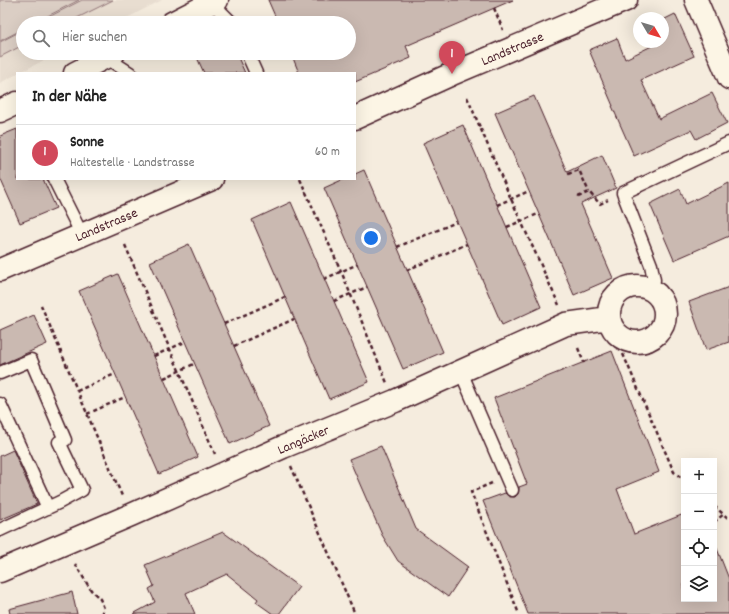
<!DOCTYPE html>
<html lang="de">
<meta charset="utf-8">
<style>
:root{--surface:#fff;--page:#f2f2f2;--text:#222;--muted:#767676;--line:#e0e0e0;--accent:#d1495b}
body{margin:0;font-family:Dekko,sans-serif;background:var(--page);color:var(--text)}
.controls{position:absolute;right:12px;bottom:12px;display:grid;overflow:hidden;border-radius:0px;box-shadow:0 4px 16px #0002}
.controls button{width:36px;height:36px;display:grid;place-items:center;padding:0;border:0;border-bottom:1px solid var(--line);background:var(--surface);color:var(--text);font:20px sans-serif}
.compass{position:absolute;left:633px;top:12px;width:36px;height:36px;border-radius:50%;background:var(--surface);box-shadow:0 4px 16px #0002;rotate:128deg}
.you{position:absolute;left:371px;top:238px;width:14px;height:14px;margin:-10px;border:3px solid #fff;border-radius:50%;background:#1a73e8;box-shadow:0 0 0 6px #1a73e833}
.badge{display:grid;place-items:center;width:26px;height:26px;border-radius:50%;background:var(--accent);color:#fff;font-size:13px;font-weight:700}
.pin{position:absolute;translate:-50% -33px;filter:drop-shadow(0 1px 2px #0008)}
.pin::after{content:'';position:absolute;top:21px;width:14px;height:12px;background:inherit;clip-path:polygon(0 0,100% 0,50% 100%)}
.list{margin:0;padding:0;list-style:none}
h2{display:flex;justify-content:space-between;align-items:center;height:52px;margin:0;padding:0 16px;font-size:17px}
h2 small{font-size:13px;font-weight:400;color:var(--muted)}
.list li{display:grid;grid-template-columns:26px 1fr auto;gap:12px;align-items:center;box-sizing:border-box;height:56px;padding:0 16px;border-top:1px solid var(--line)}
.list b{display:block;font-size:15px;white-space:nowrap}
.list p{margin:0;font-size:13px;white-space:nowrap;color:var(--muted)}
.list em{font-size:13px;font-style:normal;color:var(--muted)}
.icon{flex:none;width:22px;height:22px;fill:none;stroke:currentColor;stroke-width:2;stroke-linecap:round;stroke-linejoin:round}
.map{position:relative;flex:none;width:729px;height:614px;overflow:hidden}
.search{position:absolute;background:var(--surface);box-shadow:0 4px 16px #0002;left:16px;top:16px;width:340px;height:44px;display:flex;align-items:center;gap:10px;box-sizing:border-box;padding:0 14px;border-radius:22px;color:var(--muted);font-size:15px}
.panel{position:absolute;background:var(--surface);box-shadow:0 4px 16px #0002;left:16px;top:72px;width:340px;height:108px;border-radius:0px}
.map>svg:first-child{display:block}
.built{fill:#e8ddd0}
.green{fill:#dbcec4;stroke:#927678}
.building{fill:#cab9b1;stroke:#4a1f2b}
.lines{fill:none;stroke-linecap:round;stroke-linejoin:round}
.lane-casing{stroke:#4a1f2b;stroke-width:15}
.street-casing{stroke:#4a1f2b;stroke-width:25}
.secondary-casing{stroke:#4a1f2b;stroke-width:25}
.path{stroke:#4a1f2b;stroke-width:2.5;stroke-dasharray:4 3;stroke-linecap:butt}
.lane{stroke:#fcf5e5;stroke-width:12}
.street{stroke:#fcf5e5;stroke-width:22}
.secondary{stroke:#fcf5e5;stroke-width:22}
.labels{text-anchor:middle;stroke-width:4;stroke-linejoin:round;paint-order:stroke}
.street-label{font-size:14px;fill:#4a1f2b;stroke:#fcf5e5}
</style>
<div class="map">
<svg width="729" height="614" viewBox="0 0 729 614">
<rect width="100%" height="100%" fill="#f5ecde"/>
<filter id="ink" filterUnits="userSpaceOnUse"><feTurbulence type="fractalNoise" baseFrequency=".025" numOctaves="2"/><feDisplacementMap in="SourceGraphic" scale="8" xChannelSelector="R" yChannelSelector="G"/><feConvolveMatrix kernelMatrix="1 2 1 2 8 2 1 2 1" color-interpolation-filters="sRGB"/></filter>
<g filter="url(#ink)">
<path class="built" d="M0,0H162L117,23H23V53H58L19,73H17V74L0,83Z"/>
<path class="green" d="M0,0H79L34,23H23V29L0,41Z
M82,0H113L67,23H37Z
M23,30V45L0,57V42Z"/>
<path class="building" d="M268,0H513L406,46L411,58L355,82V73H299L291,53H349V23H278Z
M675,14L694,56L641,80L659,119L712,93L727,123L696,139L691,130L634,156L612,106H613L589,50L617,38L625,59L660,42H663V20Z
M195,53H236L245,73H204Z
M534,96L567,172L602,155L616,188L581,204L613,278L574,295L495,113Z
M463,125L541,307L502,325L423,143Z
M17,129V179H43L56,208L20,223L0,178V136Z
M364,170L443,352L403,369L324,188L344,179H355V174Z
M729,183V236L674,260L650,204L680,189L686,204Z
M291,202L369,382L329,399L252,220Z
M189,244L269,426L230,444L150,262Z
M118,274L198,457L159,474L79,291Z
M729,287V342L706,350L689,302Z
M34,315L47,344L0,365V330Z
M612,351L659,472L617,489L634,534L684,514V599H714V541L729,579V614H528L483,501L505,493L508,496L515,497L518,494L519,487L527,484L494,398Z
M381,446L416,529L468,567L448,597L398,561L382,535L349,459Z
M13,450L37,504L0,520V456Z
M223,532L299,587L279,614H273L256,602L258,599L227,574L186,593L195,614H133L155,602L149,589L154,586L145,565Z
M72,592L77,614H10L9,609Z"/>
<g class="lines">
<g class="lane-casing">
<path id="lane" d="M212,3L232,23
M247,53L256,73
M105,57L130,73
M54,179L82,235
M651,289L654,280L651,265L623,193L729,143
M461,372L512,490
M0,373L31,360L65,440L59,442L82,490L60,502L0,530
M0,404L48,508"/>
</g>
<g class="street-casing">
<path id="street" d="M696,0L729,78
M172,23L217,0
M75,73L114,53
M0,111L17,103
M609 314a28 28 0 1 1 56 0a28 28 0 1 1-56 0Z
M0,571L131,515L283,447L395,401L566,324L609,318"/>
</g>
<g class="secondary-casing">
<path id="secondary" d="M355,118L452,74L626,0
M0,270L212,179"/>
</g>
<path class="path" d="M494,8L503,30
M467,97L511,199L559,305
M568,174L579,170L589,192
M300,179L341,271L387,383
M578,197L589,192L600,204L608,200
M497,205L529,191
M507,227L538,214
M125,245L215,454
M397,247L457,222
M407,270L467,244
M324,279L358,264
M334,301L367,287
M41,305L122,496
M224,324L285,297
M234,346L294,319
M578,348L584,363
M623,354L674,472L684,480
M154,356L185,342
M164,378L194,364
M77,391L115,374
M87,414L125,397
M291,466L355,614
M492,483L471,492L519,614
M714,506L729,519
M714,522L724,514
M75,564L91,590L100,599L104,608L102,614"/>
<use href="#lane" class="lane"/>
<use href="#street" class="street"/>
<use href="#secondary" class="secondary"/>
</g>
</g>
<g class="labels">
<g class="street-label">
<text transform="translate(512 48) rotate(-23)" y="5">Landstrasse</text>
<text transform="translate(106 224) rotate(-23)" y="5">Landstrasse</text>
<text transform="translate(303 439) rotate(-23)" y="5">Langäcker</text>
</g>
</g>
</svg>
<div class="controls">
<button>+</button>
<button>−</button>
<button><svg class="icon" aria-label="locate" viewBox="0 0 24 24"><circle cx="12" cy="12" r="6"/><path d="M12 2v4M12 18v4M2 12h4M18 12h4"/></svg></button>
<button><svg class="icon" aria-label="layers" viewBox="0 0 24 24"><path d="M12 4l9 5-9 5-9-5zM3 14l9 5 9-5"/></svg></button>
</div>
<svg class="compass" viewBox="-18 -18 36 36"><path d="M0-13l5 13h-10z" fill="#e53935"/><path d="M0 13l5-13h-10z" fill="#767676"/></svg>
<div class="you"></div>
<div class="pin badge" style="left:452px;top:74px">1</div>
<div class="search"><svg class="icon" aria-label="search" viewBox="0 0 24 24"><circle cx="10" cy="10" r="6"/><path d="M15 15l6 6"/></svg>Hier suchen</div>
<section class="panel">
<h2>In der Nähe<small></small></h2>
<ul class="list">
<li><span class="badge">1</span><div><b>Sonne</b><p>Haltestelle · Landstrasse</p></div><em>60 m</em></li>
</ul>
</section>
</div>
